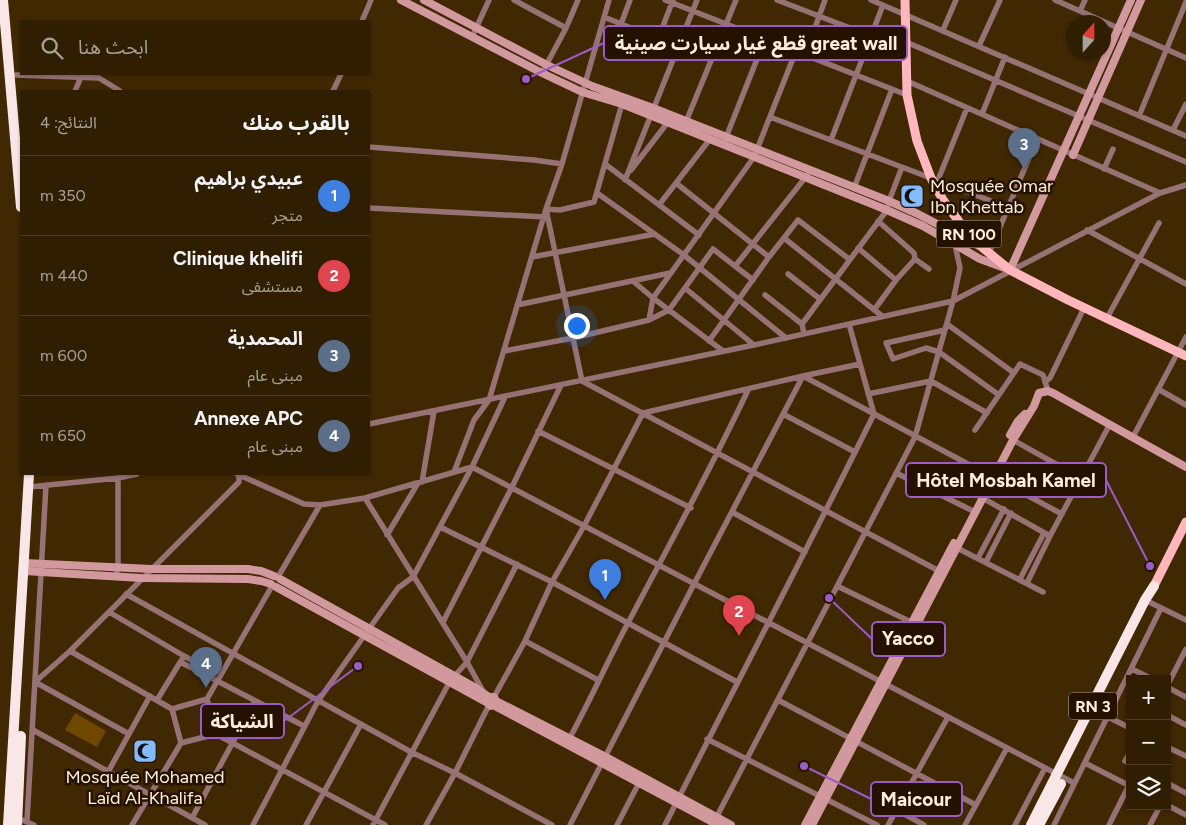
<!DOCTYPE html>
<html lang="ar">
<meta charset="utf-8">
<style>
:root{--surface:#301e02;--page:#3c2b11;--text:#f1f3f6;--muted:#a8a299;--line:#4b3c24;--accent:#d93025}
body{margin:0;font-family:Figtree,"Noto Sans Arabic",sans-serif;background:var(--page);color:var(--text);direction:rtl}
.controls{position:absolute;right:15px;bottom:15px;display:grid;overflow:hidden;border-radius:0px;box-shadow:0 1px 4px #0004}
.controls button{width:45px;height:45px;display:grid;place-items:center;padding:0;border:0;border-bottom:1px solid var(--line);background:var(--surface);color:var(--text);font:25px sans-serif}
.compass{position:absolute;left:1066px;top:15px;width:45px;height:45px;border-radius:50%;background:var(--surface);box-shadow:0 1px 4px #0004;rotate:21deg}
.you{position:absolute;left:576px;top:325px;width:18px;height:18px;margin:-12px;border:4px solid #fff;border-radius:50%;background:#1a73e8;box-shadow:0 0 0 8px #1a73e833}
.badge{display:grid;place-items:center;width:32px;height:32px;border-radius:50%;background:var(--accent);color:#fff;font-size:16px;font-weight:700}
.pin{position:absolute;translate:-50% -41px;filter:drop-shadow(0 1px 2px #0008)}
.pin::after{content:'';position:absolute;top:26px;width:18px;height:15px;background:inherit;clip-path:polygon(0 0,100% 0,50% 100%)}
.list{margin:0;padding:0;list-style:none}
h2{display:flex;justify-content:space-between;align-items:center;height:65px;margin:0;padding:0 20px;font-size:21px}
h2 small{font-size:16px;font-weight:400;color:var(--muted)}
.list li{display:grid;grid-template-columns:32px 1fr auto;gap:15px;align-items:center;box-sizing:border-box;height:80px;padding:0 20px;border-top:1px solid var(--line)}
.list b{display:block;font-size:19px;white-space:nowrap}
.list p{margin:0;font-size:16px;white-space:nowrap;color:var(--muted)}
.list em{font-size:16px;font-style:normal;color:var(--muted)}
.icon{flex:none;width:28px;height:28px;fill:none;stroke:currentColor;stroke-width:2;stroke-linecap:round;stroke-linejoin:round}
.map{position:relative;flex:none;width:1186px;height:825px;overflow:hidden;direction:ltr}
.search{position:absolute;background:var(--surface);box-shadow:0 1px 4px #0004;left:20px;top:20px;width:350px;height:55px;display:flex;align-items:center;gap:12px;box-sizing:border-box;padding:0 18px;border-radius:0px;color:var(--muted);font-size:19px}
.panel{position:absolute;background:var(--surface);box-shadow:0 1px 4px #0004;left:20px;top:90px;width:350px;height:385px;border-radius:0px;direction:rtl}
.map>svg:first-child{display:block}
.green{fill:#704700}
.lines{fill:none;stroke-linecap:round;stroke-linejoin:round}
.street{stroke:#967275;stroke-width:5.5}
.secondary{stroke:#d1989e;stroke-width:8}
.primary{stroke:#ffb6bd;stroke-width:9}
.highway{stroke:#f9e7e8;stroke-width:10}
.labels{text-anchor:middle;stroke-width:5;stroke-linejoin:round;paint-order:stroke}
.shield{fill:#241100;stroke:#bcac99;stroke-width:1}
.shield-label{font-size:16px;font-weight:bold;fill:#fdeedb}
.poi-label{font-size:18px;fill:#fdeedb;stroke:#241100;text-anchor:start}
.leader{fill:none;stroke:#9c5cc6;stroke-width:2}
.callout-dot{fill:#9c5cc6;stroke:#241100;stroke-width:2}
.callout{fill:#241100;stroke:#9c5cc6;stroke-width:2}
.callout-label{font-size:19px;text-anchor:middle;font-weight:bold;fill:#fdeedb}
</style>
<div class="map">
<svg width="1186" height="825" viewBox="0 0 1186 825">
<rect width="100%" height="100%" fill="#402803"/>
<path class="green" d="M75,713L106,731L97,747L65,730Z"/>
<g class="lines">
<path class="street" d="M514,0L566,28
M665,0L907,95
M777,0L871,36
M871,0L1186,136
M1055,0L1186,58
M1080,11L1085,0
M604,17L678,47
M362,21L371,0
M621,24L630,0
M943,30L956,0
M472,37L489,0
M658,39L673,0
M906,42L1186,162
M979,46L1000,0
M805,55L825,0
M542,73L566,28L578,0
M16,75L99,78L120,91
M907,81L1160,193
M75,91L81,77
M333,91L341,74
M622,104L594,202L560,210L546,209L582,381L939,571
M982,114L1005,57
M1139,116L1186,2
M770,117L1007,207
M685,124L736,0
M1173,130L1186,104
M725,140L765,39
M831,140L883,5
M369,147L534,160L562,164
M605,164L699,235
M1104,169L1113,149
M631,170L668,122
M625,180L697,0
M938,180L967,108
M676,183L769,257
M854,188L892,89
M597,193L684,255L786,338
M659,205L710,139
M369,208L546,217
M878,221L914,253L915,259L929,269
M1087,230L1186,284
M784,238L882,316
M858,248L896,280
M989,253L1037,139
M532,257L655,234
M736,265L808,174
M788,274L820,299
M633,281L653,298L723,351
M685,288L754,345
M765,295L802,324L804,334
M517,305L670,273
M874,310L896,280L915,259
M1107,318L1159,223
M649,320L653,298L754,157L796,51
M802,324L887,210L889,201L902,167
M947,324L1014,373
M945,330L886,343L893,359L926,348L939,352L999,395
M709,341L769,257L798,220L849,259
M504,351L573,338L649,320L669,310L713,249L753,280
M1045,382L1050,378L1084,308
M1158,389L1186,405
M868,394L931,381L987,413
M783,414L855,452
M369,424L754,345L953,301L1160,193L1186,185
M975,430L1020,364L1043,375L1048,391
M538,431L691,508
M1133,437L1186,337
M1013,440L1081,478
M454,472L474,420L489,400L546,209L562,164L609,0
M896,473L971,510
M237,474L304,504L320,505L365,498L472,467L1074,783
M422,482L434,411
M29,487L118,478L137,474
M979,496L1050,536L1110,424
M365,498L467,662L484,693
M732,512L805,552
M440,527L552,582L737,682
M387,535L418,483
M957,548L1043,592
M978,558L1004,509
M986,562L1011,513
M116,576L118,567V478
M278,577L320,505
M1020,579L1044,533
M1027,583L1050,536
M837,586L911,622
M126,594L411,752L455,773L552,825
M1145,600L1186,620
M109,612L184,656L157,700
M443,622L512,487L561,385
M525,641L598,680
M70,651L172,709
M180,662L196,670L199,664L184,656
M1132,669L1152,679
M196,670L304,726
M1167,686L1186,649
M1167,687L1186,697
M494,697L525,641L552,582L584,526L643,413L803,376L1062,514
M207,699L272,586
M778,700L976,805
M1167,715L1186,725
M1108,717L1130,728
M33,730L205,825
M129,734L35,682L70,651L239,482V474
M216,734L207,699L172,709L181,743L216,734L385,825
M707,739L877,825
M568,741C589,703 607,662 628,623C669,545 711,469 748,390
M1167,747L1186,756
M1130,752L1125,761L1130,764
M1085,763L1130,786
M108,772L150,696
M1167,783L1186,793
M1167,805L1186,815
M897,810L924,825
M15,817L34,825
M192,818L255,701
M715,820L915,437L953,301L960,268L955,245
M27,821L46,485
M132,825L181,743
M253,825L318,701L398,588L413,577L472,467L505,397
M306,825L361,724
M373,825L450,681L467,662L517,564
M426,825L455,773L489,705
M570,825L694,584L803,376L860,364
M617,825L640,781
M665,825C734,688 806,552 874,414L849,324
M888,825L948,717
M965,825L1007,748
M1015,825L1045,768
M1054,825L1161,608
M1109,825L1129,785
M1150,825L1160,806"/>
<path class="secondary" d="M401,0L542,73L582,92L622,104L887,210L923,226L980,259L1010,270L1131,0
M424,0L547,65L592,86L653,108L889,201L918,214L979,246
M1073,155L1141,0
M1010,435L1018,421L1025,414
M24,563L152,569H248L261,571L274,576
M24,571L141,578L248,579L261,581L271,584
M280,579L476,688L489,697
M276,587L486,702
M496,701L495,704L491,706L486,702L489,697H494L496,701L604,756L731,825
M493,705L718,825
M805,825L954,543
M812,825L1013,440L1034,406L1039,393L1048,391L1053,393L1186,467"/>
<path class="primary" d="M905,0L907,95L917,141L931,178L943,200L963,227L983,248L1010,270L1068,300L1186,356
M1154,586L1186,522"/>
<path class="highway" d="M3,0L21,207
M8,825L29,474
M17,825L21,736
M1031,825L1145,600L1154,586
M1039,825L1061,784"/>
</g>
<defs>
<g id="mosque-square" transform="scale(1.25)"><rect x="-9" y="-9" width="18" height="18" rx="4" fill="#84bcfb" stroke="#241100"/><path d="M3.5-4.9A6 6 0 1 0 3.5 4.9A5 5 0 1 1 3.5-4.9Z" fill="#111"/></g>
</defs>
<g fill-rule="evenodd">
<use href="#mosque-square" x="912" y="196"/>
<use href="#mosque-square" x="145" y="751"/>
</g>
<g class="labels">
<g class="shield">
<rect x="936.5" y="220.5" width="65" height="27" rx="4"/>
<rect x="1069" y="692.5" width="48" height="27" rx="4"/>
</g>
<g class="shield-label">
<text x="969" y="240">RN 100</text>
<text x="1093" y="712">RN 3</text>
</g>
<g class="poi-label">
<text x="930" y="192">Mosquée Omar<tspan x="930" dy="21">Ibn Khettab</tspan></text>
<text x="145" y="783" text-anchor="middle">Mosquée Mohamed<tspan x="145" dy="21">Laïd Al-Khalifa</tspan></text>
</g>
</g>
<path class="leader" d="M526 79L604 43M1150 566L1106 480M829 598L872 639M358 666L284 721M804 766L871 799"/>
<g class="callout-dot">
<circle cx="526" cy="79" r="5"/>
<circle cx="1150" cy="566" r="5"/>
<circle cx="829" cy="598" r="5"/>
<circle cx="358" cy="666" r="5"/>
<circle cx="804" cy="766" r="5"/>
</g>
<g class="callout">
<rect x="604" y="26" width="303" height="34" rx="5"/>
<rect x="906" y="463" width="200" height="34" rx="5"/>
<rect x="872" y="622" width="73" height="34" rx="5"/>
<rect x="201" y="704" width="83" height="34" rx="5"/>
<rect x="871" y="782" width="91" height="34" rx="5"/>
</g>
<g class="callout-label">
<text x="756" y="50">قطع غيار سيارت صينية great wall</text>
<text x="1006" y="487">Hôtel Mosbah Kamel</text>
<text x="908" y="645">Yacco</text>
<text x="242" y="728">الشياكة</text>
<text x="916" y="806">Maicour</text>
</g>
</svg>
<div class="controls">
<button>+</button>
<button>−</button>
<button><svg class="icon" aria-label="layers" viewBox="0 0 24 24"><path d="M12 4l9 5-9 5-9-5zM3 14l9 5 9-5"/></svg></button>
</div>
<svg class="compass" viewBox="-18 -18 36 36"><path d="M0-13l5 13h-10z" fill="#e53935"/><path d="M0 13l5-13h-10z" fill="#a8a299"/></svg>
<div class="you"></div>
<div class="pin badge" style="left:605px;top:600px;background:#3f7fe0">1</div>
<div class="pin badge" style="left:739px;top:636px;background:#e0444e">2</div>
<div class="pin badge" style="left:1024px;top:169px;background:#5c6f8a">3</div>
<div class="pin badge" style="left:206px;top:688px;background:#5c6f8a">4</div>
<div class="search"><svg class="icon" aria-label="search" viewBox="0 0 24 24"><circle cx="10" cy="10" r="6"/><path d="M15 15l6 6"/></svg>ابحث هنا</div>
<section class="panel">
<h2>بالقرب منك<small>النتائج: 4</small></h2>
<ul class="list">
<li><span class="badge" style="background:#3f7fe0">1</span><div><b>عبيدي براهيم</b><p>متجر</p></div><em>350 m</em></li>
<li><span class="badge" style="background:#e0444e">2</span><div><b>Clinique khelifi</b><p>مستشفى</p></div><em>440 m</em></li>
<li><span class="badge" style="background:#5c6f8a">3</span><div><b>المحمدية</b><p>مبنى عام</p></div><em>600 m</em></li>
<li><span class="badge" style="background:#5c6f8a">4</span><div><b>Annexe APC</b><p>مبنى عام</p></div><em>650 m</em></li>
</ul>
</section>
</div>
